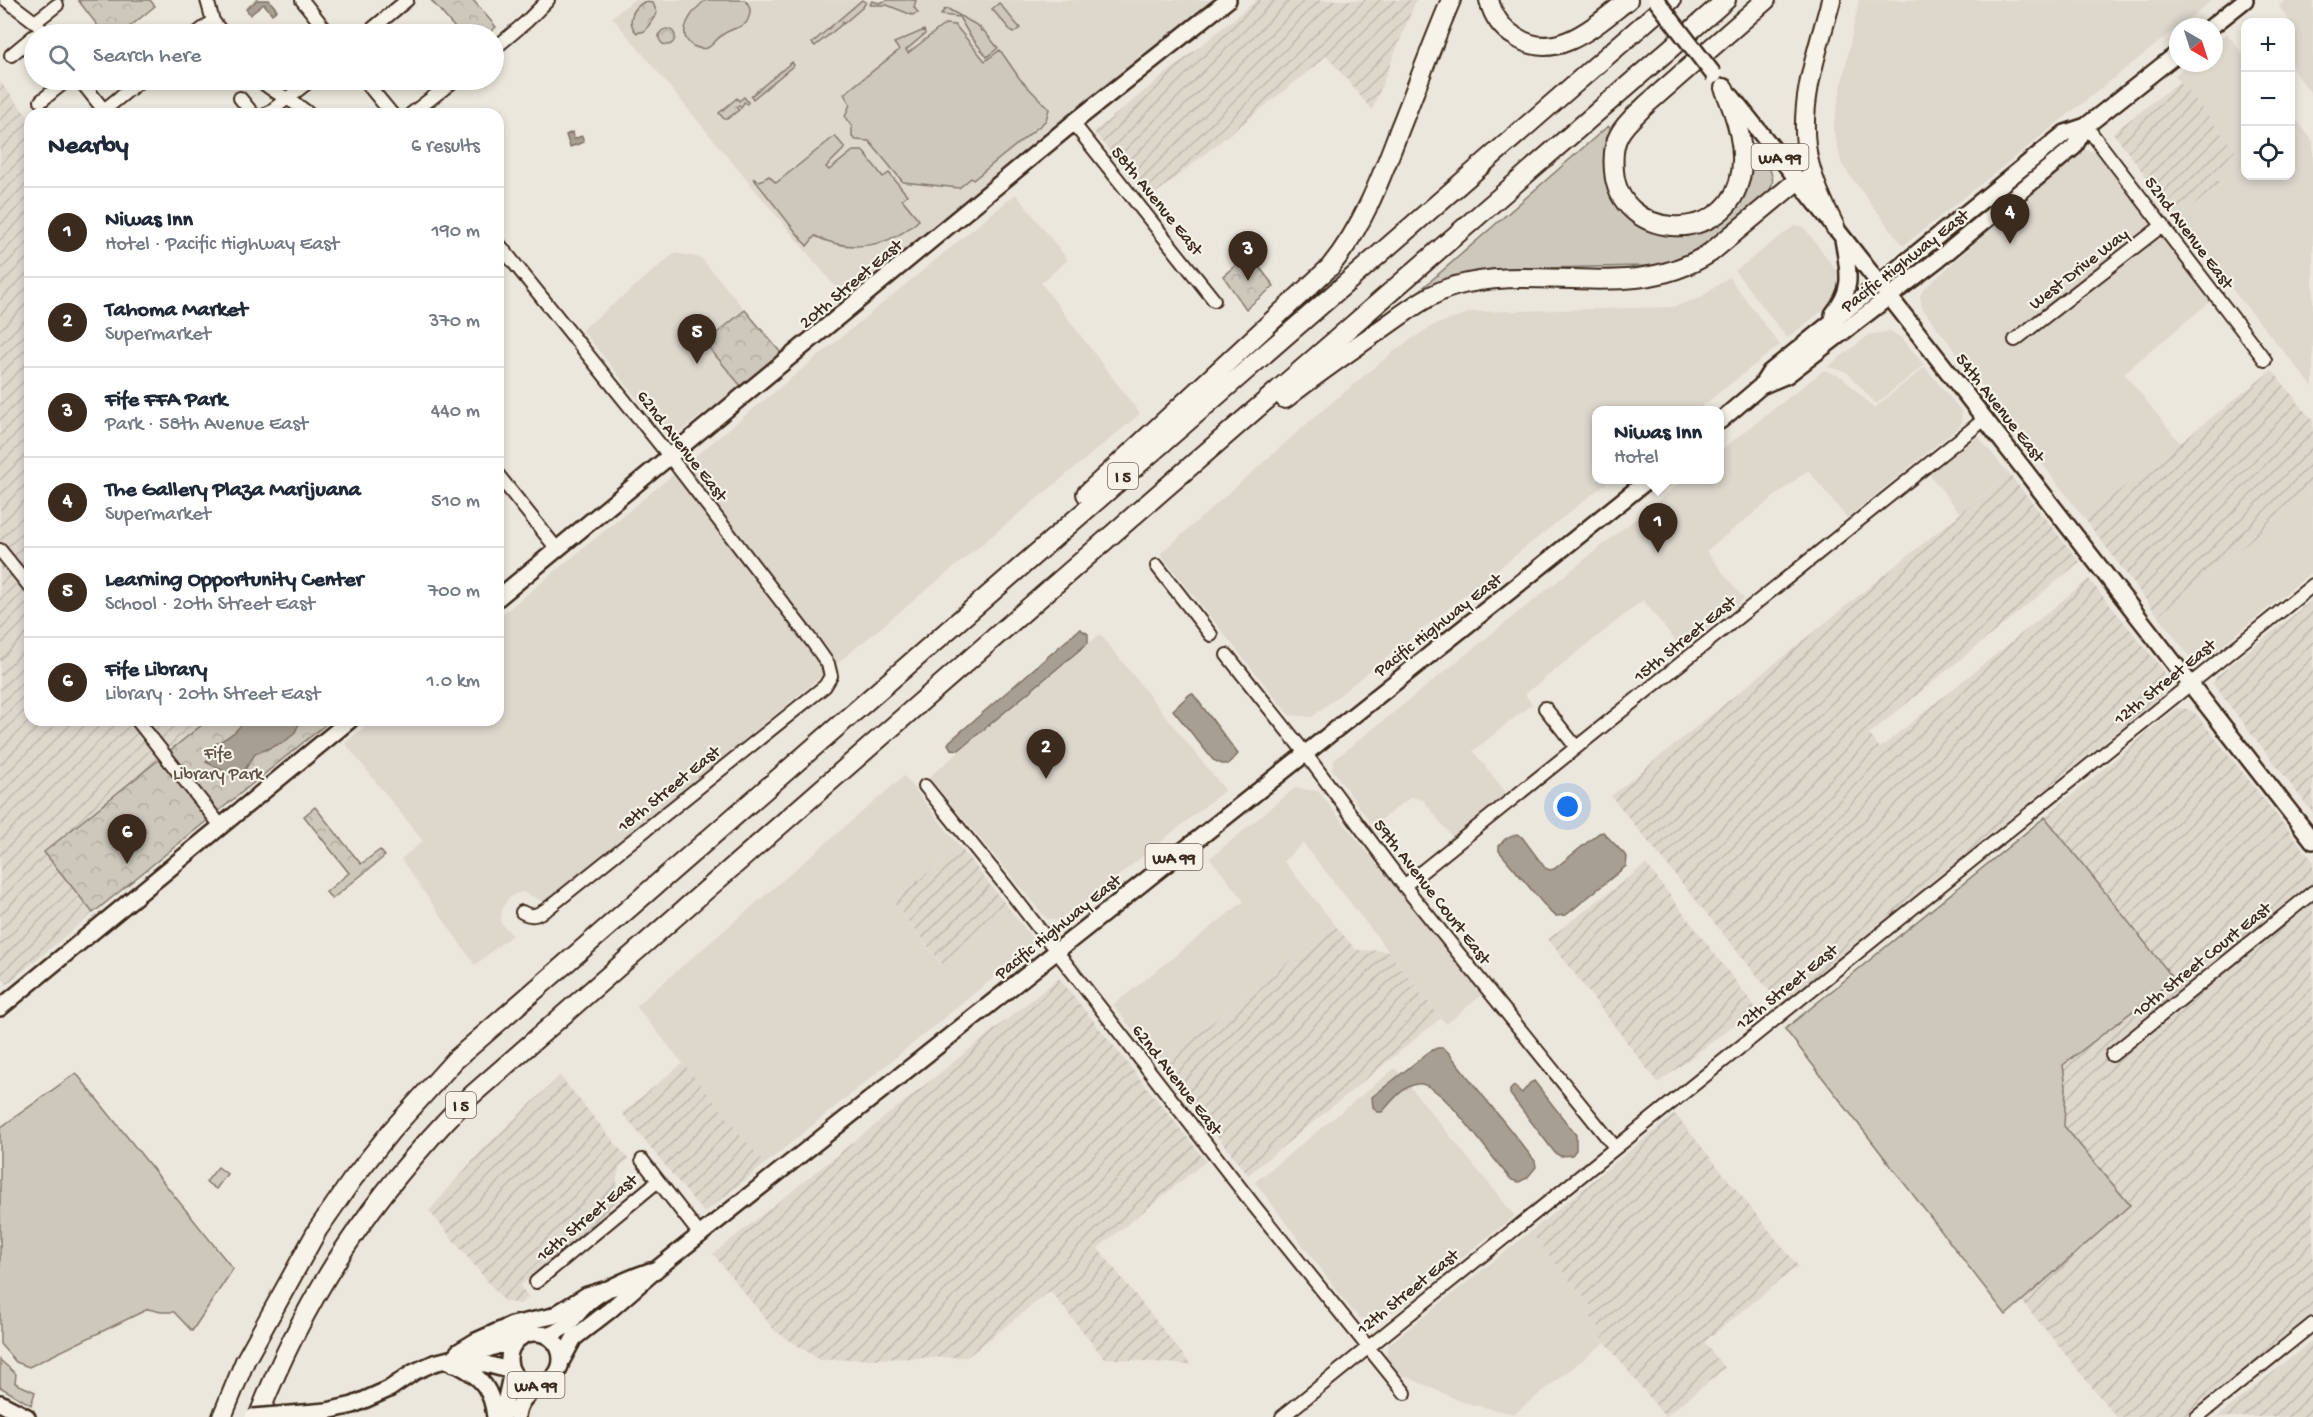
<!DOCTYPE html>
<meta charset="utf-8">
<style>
:root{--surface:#fff;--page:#f2f2f3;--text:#1f2937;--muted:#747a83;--line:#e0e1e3;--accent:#3b2a1e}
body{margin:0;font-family:"Gochi Hand",sans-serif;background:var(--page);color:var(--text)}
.controls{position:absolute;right:18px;top:18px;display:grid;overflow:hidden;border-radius:12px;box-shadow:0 3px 9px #0003}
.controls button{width:54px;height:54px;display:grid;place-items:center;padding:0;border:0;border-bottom:2px solid var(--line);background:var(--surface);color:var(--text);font:30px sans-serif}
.compass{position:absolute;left:2169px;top:18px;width:54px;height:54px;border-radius:50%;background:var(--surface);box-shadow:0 3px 9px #0003;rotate:141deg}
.you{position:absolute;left:1568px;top:807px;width:21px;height:21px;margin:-15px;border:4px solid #fff;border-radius:50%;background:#1a73e8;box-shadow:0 0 0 9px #1a73e833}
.badge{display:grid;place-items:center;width:39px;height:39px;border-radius:50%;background:var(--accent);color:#fff;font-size:20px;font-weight:700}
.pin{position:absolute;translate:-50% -50px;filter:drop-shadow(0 2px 3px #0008)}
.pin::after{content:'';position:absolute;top:32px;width:21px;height:18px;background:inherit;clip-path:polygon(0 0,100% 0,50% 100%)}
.popup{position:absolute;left:1592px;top:406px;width:132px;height:78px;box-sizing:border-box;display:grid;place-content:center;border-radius:12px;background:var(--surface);filter:drop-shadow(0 2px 4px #0005);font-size:20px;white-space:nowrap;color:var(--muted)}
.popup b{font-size:22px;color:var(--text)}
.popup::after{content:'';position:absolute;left:50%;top:100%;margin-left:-12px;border:12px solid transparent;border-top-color:var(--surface)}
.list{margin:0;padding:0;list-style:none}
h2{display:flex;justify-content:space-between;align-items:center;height:78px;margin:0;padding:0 24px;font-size:26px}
h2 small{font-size:20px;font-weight:400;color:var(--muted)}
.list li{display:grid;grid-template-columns:39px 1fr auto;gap:18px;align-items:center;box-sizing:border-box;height:90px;padding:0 24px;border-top:2px solid var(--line)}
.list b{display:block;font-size:22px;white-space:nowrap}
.list p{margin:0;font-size:20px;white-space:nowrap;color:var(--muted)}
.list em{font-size:20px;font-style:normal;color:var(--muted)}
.icon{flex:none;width:33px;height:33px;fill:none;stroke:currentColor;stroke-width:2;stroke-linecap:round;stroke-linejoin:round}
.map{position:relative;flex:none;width:2313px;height:1417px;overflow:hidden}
.search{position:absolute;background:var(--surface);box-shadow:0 3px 9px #0003;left:24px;top:24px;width:480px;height:66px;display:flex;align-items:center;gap:15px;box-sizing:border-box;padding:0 21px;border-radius:33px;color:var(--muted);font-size:22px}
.panel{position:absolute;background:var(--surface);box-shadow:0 3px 9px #0003;left:24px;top:108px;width:480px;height:618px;border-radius:18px}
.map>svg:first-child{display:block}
.built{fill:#ddd7cc}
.industrial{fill:url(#industrial-furrows)}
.grass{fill:#cec8bc;stroke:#84796d;stroke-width:1.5}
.park{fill:url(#park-crowns);stroke:#84796d;stroke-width:1.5}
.water{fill:#a89f93;stroke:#7c7064;stroke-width:1.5}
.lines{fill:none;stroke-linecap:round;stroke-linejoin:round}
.minor-casing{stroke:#3b2a1e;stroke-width:16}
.major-casing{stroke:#3b2a1e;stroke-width:20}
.highway-casing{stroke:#3b2a1e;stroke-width:22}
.minor{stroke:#f7f3e8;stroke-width:12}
.major{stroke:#f7f3e8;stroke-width:15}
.highway{stroke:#f7f3e8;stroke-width:18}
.major-bridge-casing{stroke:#3b2a1e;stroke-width:20;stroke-linecap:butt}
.major-bridge{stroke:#f7f3e8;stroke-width:15}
.labels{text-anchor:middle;stroke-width:4.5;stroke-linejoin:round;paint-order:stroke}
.shield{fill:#f7f3e8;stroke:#73665b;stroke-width:1.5}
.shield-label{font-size:16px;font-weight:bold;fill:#3b2a1e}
.street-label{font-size:18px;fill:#3b2a1e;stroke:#f7f3e8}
.park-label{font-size:18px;fill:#605246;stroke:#f7f3e8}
</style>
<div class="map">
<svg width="2313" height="1417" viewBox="0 0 2313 1417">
<defs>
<pattern id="industrial-furrows" width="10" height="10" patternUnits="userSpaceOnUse" patternTransform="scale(1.5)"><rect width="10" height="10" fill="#ddd7cc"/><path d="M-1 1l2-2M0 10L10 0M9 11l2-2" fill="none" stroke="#bfb9af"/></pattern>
<pattern id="park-crowns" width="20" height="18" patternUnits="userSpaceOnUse" patternTransform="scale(1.5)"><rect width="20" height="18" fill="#cec8bc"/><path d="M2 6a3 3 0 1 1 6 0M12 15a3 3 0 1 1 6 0" fill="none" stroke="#b2aca1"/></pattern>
</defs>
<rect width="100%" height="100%" fill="#ece7dc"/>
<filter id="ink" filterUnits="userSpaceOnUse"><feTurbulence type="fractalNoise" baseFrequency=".0167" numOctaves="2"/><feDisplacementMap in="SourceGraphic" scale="12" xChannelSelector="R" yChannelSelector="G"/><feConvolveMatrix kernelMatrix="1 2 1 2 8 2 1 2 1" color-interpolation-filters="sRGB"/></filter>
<g filter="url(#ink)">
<path class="built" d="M634,0H1228L852,307L612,17Z
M1859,0H2212L1903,246L1842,165L1833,128Z
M2286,0H2313V96L2291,67L2290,22L2279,6Z
M2227,33L2245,57L2246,176H2290L2291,113L2313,141V387L2230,287L2232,285L2178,218L2220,185L2212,173L2237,153L2175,75L2190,63H2214V43Z
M2086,150L2096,152L2212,300L2124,373L2180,443L2084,518L1922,308L1920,296L1922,291L1995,225Z
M1016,194L1068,260L1041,283L1140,414L546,903L523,892L515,894L508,899L503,907L500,922L512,935L475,965L401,859L423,841L345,743L373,720H498V618Z
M1794,226H1803L1842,278L1839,298L1787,338L1735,271Z
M675,253L701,258L745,310L706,343L741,386L674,436L666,434L582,330Z
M1729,277L1780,345L1697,410H1596V480H1610L1312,717L1289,715L1160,554L1318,414L1398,348L1432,326L1472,312L1673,307L1700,298Z
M1890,331L1903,339L1924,365L1876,404L1847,372L1828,367L1869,335Z
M1925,367L1962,412L1961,425L1847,518L1808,470L1706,551L1744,599L1682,649L1643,600L1525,694L1532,704L1473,751L1508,795L1453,838L1423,800L1411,797L1373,826L1332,769L1334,760L1684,480H1720V451L1824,370L1842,377L1874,408Z
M1977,435L2009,474L1960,513L1929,474Z
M2313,489V571L2203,661H2193L2158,616Z
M1100,634L1225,790L1061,922L1046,918L929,777Z
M904,776L960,847L892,901L941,964L1010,910L1036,943L765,1164L636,1006Z
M1295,788L1318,791L1482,995L1446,1024L1303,843L1284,861L1335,925L1160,1064L1113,1005L1244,901L1210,858Z
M1395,1068L1515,1216L1385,1317L1372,1319L1360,1318L1351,1309L1255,1182Z
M1530,1232L1595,1311L1589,1315L1606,1335L1602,1338L1605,1342L1514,1414L1462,1402L1399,1373L1386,1357L1388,1345Z"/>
<path class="industrial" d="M1257,0H1416L1372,110L1327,56L1149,199L1094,132Z
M2180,81L2237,153L2212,173L2221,184L2178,218L2113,133Z
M0,82L30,119V720H208L45,852L93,913L7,984L0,975Z
M2272,370L2313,421V489L2158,616L2084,518Z
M2009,474L2080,562L1869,734L1880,748L2089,579L2163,670L2165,682L2162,695L1780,1004L1611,796Z
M2313,599V813L2213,684L2217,676Z
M2177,708L2189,709L2196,714L2313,861V1318L2189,1417H2116L2022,1301L2130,1205L2064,1126L2066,1087L2063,1065L2174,979L2045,817Z
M960,847L1010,910L942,964L892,901Z
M1646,864L1756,1008L1658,1083L1548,939Z
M1335,925L1356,950L1388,951L1441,1018L1248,1175L1160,1064Z
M1059,978L1206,1161L1098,1248L1191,1365L1104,1358L1050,1291L967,1357L820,1360L775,1331L713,1254Z
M683,1063L765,1164L704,1213L622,1113Z
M560,1076L628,1159L620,1166L617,1177V1188L622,1198L610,1206V1211L520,1286L529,1297L520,1304L504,1301L429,1211L481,1151Z
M1675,1114L1798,1266L1704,1342L1725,1368L1665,1417L1602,1338L1605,1335L1589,1315L1594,1310L1530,1232Z
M2313,1340V1417H2217Z"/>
<path class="grass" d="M706,0H745C752,7 751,15 746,23C738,29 728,29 721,36C716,39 713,46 707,48C703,49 697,48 693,46C673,34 694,8 706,0Z
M862,0L866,2L863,7L843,24L842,22L841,25L815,46L812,43Z
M888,0H916L914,7L918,13L912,15L887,5H870L872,1L879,3Z
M999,3L1020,28L1013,33L992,9Z
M948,9L980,27L981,31L983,30L998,48L987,57L969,34L959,17L941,15L944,10Z
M945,24L955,25L985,61L1000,50L1020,79L1049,109L1046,120L1042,124L973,180L971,178L959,188L903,182L869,141L856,140L852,137V127L845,117L850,104L844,94L899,50L894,43L924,30L925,34L906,50L908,53Z
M792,62L794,65L753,99L751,96Z
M744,97L748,102L747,104L744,102L741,108L739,105L736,107L739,110L727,119H724L719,113L737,98L739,101Z
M1608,126L1613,132L1606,158L1646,227C1705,255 1757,207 1750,146C1758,149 1770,167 1772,176C1774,183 1771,189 1767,194C1731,222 1693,264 1645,266L1494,269L1458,277L1410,299Z
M835,136L845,148L826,167L829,170L853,151H863L883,177L889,173L907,195L902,199L919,220C890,247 851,254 815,236L807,246L754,179L760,181L769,176L776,183Z
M2045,817L2174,979L2063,1065L2066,1087L2064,1126L2130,1205L2006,1315L1785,1029Z
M76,1073L233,1269L192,1331L174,1312H161L148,1309L29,1367L16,1362L0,1344V1128Z
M0,1360L16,1374L15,1383L35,1392L31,1405L0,1387Z"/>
<path class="park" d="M78,0H150L155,6L121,34H104Z
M431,0H473L496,27L488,34H460Z
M644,2L653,3L657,13L645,31L637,33C626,22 632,9 644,2Z
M659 37a8 8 0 1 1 16 0a8 8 0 1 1-16 0Z
M1249,254L1274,286L1246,309L1223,276Z
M745,310L781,353L741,386L705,343Z
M208,720H331L93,913L44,852Z
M315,807L361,864L380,850L385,856L332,899L326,892L349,873L304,816Z
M218,1167L227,1174L216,1189L206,1182Z"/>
<path class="water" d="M257,0H269L277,10L272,14L264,4L250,15L246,9Z
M572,132L574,139L582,136L584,142L570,147L566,135Z
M1080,629L1088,634V643L959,750L951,749L948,744L950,741Z
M1190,694H1193L1238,754L1229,764H1222L1213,760L1173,710Z
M244,720H301L294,734L284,742L255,754L244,771L230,774L206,762L215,755L212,746C225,739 237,733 244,720Z
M1603,832L1627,857L1626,866L1566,915L1556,916L1551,913L1499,851V846L1505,839L1517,834L1522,837L1545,868L1550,870L1554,869L1599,833Z
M1437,1048H1443L1448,1052L1535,1161L1536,1167L1527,1178L1519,1182L1512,1180C1492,1161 1442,1080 1417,1084C1403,1086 1391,1102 1382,1112H1377L1373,1107L1372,1097L1429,1052Z
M1534,1081L1576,1135V1150L1572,1155L1560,1156L1555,1153L1510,1094V1090L1514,1086L1522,1093L1530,1083Z"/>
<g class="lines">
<g class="minor-casing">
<path id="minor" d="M6,0L35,22L45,34
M207,0L213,21L223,34
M302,0L329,34
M35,22L57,5
M196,34L213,21
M366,34L407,0
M494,49L526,22L548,0
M11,55L34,36
M80,80L107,114
M260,80C274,94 294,100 309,114
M364,80L392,114
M240,98L253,114
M41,101L67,80
M104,110L141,80
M267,114L311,80
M411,114L455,80
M1073,123L1214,300
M2086,126L2265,360
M498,243L670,457L811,640L828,664L831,676L825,686L547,909C537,915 532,918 522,912
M2015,340L2163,225
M498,475L557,549
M0,550L30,587
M1157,566L1211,635
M1227,655L1305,753L1405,887L1615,1147
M1545,708L1576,747
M137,720L221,826
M925,786L1005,885L1255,1207L1405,1393
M1404,886L1986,418
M2112,1055L2313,892
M642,1160L701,1236
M536,1282L658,1181
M1282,1417L2313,585
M2197,1417L2313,1324"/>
</g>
<g class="major-casing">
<path id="major" d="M2211,27L2245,0
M1731,96C1928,342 2118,593 2313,841
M1833,314C1855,288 1848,270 1843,239
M1761,386L1770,372L2065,133L2086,126L2178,53
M1720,421L1761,386L1787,375L1946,253L2074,147L2086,126
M498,598L1073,123L1228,0
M0,1008L350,720
M509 1359a26 26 0 1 1 52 0a26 26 0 1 1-52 0Z
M547,1336C571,1327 573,1316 590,1301C607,1287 630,1278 650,1271
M458,1352L476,1341L512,1325L553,1316L587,1295L614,1287
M562,1360L574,1338L610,1310L658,1268L1530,575L1648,480
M453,1364H486L512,1371L502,1417
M458,1365C482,1377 492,1390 495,1417
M0,1403L27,1417
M303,1413L327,1411L353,1405L389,1389L414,1372L434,1363L485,1350L520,1338
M517,1417C518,1401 528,1394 540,1385"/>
</g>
<g class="highway-casing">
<path id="highway" d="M1489,0C1493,16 1502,29 1516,37C1556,64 1597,24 1628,0
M1831,0C1819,47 1800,96 1806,145C1809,173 1822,201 1835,227
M1724,88C1736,116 1748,151 1739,182C1721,246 1619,239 1614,171C1613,160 1613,146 1619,135C1625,123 1637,114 1647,104L1766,0
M1285,399C1315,375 1346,354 1377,332C1402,315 1427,294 1455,286C1539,262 1631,304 1710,253L1798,180
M1086,494L1330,267C1364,225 1381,178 1400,128C1417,86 1433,42 1451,0
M222,1417L245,1361L318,1229L352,1180L391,1131L455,1060L1671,0
M258,1417C306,1294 372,1196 464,1102L1139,511L1726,0"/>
</g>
<use href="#minor" class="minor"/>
<use href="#major" class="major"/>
<use href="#highway" class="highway"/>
<g class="major-bridge-casing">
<path id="major-bridge" d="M1656,0L1714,75
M253,1417L303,1413"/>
</g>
<use href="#major-bridge" class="major-bridge"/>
</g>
</g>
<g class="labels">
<g class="shield">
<rect x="1751.5" y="144" width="57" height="26" rx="4.5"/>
<rect x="1108" y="463" width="30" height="26" rx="4.5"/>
<rect x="1145.5" y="844" width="57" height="26" rx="4.5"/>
<rect x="446" y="1092" width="30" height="26" rx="4.5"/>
<rect x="507.5" y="1372" width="57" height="26" rx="4.5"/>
</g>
<g class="shield-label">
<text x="1780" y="163">WA 99</text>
<text x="1123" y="482">I 5</text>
<text x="1174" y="863">WA 99</text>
<text x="461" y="1111">I 5</text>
<text x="536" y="1391">WA 99</text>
</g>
<g class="street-label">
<text transform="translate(1158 200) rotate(51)" y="6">58th Avenue East</text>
<text transform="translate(2190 232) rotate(53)" y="6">52nd Avenue East</text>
<text transform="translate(1904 260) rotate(-38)" y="6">Pacific Highway East</text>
<text transform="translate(2078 268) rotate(-38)" y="6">West Drive Way</text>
<text transform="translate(850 283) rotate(-40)" y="6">20th Street East</text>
<text transform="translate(2001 407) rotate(52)" y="6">54th Avenue East</text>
<text transform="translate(683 445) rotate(52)" y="6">62nd Avenue East</text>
<text transform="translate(1437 624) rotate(-38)" y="6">Pacific Highway East</text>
<text transform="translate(1684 638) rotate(-39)" y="6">15th Street East</text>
<text transform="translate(2164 681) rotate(-39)" y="6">12th Street East</text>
<text transform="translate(668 788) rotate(-39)" y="6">18th Street East</text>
<text transform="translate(1433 891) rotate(52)" y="6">59th Avenue Court East</text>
<text transform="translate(1057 926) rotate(-39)" y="6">Pacific Highway East</text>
<text transform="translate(2201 959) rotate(-39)" y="6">10th Street Court East</text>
<text transform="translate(1786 986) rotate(-39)" y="6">12th Street East</text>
<text transform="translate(1178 1079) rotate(52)" y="6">62nd Avenue East</text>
<text transform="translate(586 1217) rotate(-40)" y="6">16th Street East</text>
<text transform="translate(1407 1291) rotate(-39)" y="6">12th Street East</text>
</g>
<g class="park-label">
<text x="218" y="758">Fife<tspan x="218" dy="21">Library Park</tspan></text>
</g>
</g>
</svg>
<div class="controls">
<button>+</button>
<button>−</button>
<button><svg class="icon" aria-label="locate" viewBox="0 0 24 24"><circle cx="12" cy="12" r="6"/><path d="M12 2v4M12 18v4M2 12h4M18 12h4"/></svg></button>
</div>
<svg class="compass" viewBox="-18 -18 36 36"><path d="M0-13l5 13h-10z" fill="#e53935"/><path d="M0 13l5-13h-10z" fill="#747a83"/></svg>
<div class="you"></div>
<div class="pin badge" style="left:1658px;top:553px">1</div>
<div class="popup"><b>Niwas Inn</b>Hotel</div>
<div class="pin badge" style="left:1046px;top:779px">2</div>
<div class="pin badge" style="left:1248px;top:281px">3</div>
<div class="pin badge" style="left:2010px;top:244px">4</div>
<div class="pin badge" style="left:697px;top:364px">5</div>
<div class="pin badge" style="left:127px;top:864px">6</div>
<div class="search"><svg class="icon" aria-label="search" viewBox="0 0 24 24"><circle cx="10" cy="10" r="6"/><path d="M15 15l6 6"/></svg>Search here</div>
<section class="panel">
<h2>Nearby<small>6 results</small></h2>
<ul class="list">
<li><span class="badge">1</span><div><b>Niwas Inn</b><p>Hotel · Pacific Highway East</p></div><em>190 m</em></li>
<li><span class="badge">2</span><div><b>Tahoma Market</b><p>Supermarket</p></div><em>370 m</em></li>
<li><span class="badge">3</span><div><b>Fife FFA Park</b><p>Park · 58th Avenue East</p></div><em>440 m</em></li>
<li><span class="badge">4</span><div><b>The Gallery Plaza Marijuana</b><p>Supermarket</p></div><em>510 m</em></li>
<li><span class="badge">5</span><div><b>Learning Opportunity Center</b><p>School · 20th Street East</p></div><em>700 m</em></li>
<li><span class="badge">6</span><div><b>Fife Library</b><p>Library · 20th Street East</p></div><em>1.0 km</em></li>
</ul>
</section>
</div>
